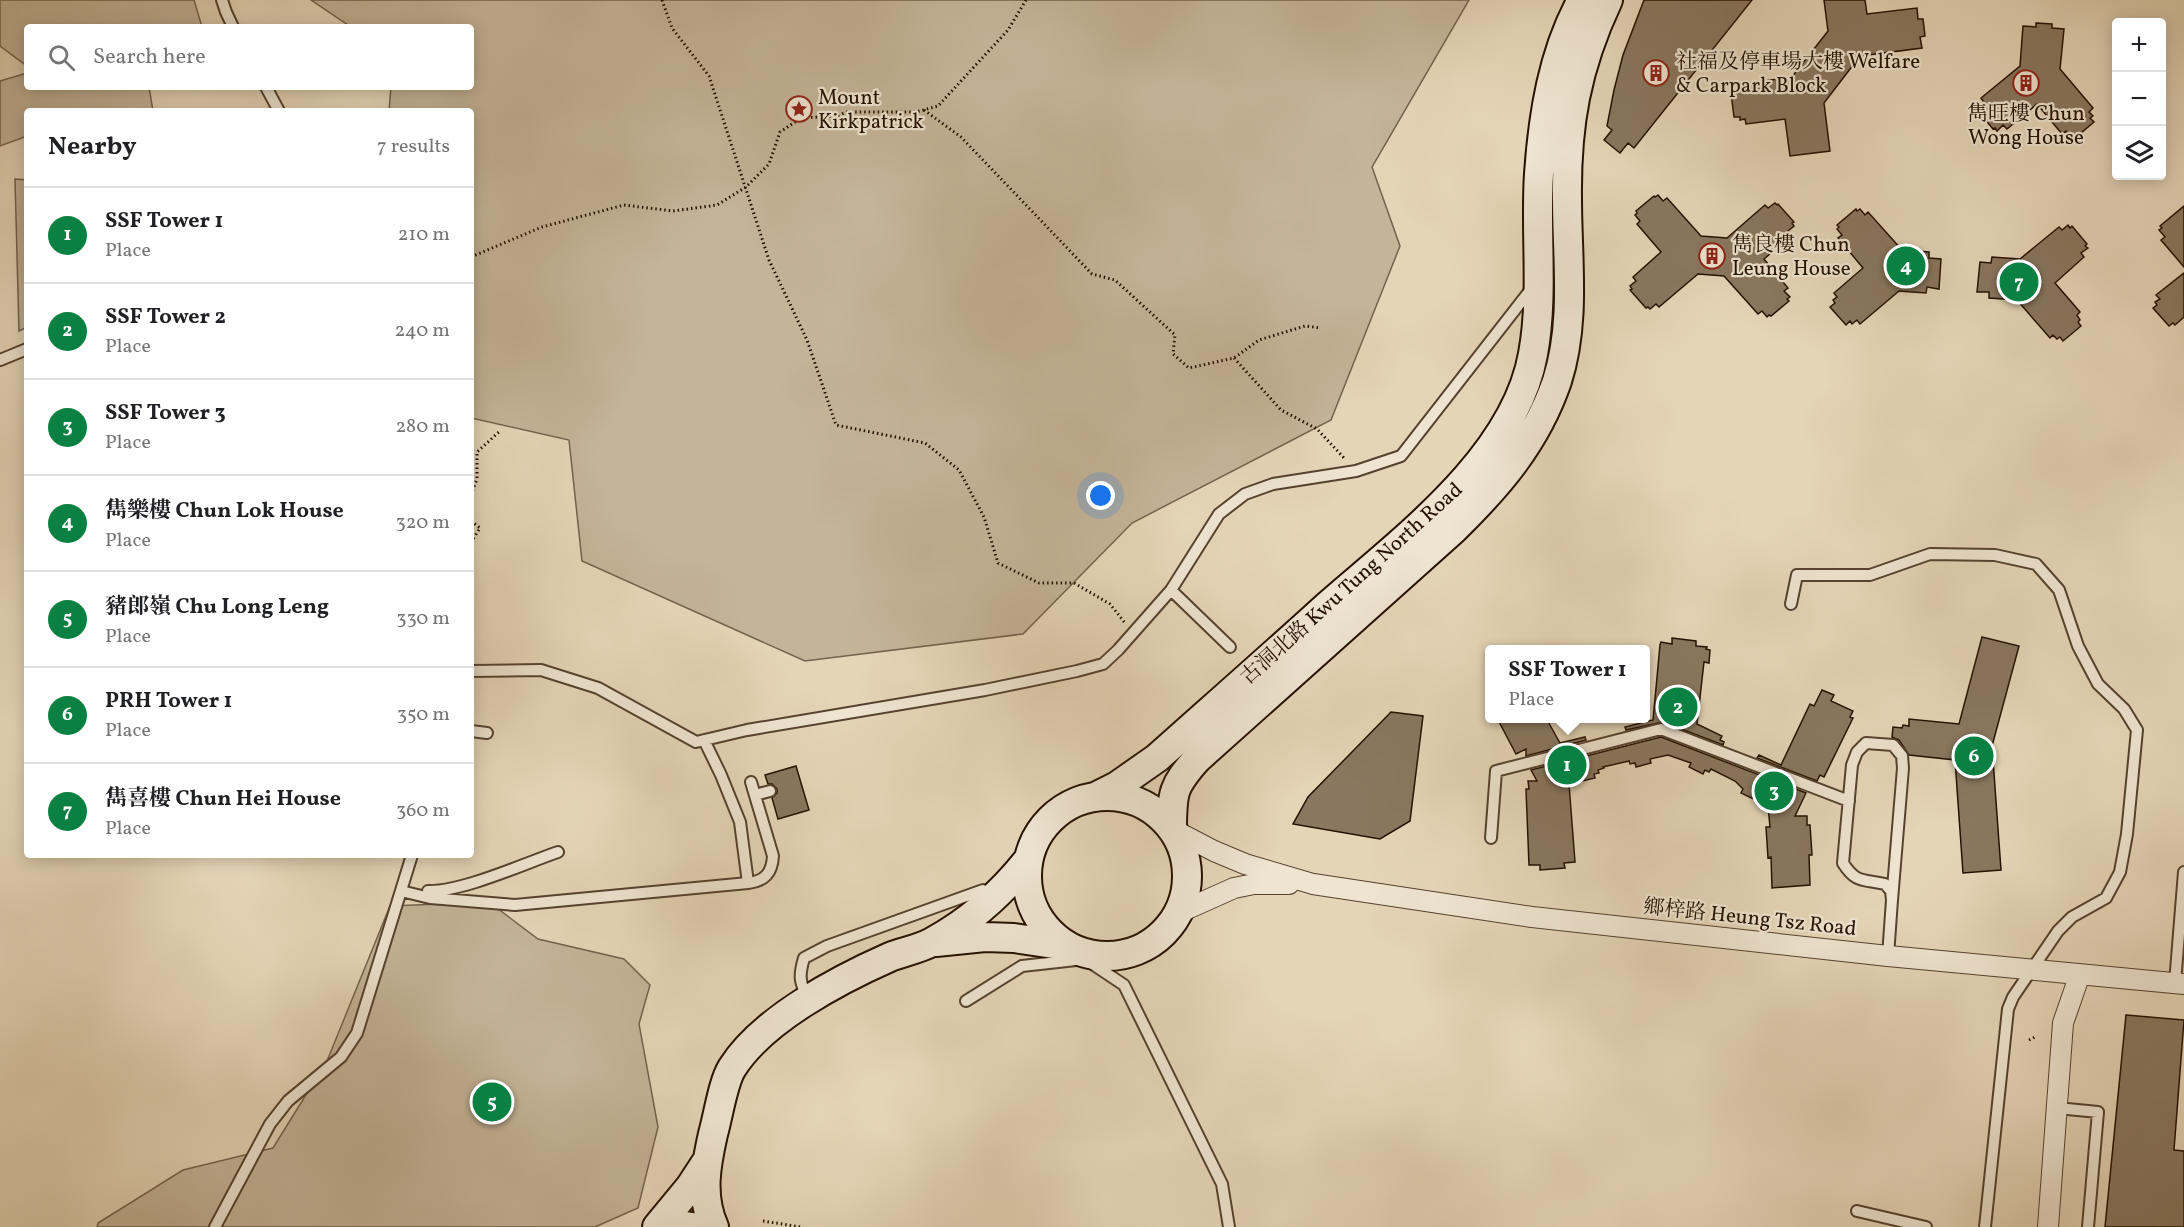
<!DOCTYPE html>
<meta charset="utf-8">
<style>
:root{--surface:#fff;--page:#f2f2f2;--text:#202124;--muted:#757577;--line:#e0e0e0;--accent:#0b8043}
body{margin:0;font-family:Vollkorn,"Noto Serif SC",serif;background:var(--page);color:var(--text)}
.controls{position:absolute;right:18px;top:18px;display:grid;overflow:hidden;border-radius:6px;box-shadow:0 3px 15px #0003}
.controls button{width:54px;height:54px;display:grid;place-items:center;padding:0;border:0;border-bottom:2px solid var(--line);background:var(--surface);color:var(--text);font:30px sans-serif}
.you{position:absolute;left:1101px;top:496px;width:21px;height:21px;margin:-15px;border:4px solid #fff;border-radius:50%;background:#1a73e8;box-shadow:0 0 0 9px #1a73e833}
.badge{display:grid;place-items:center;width:39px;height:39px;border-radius:50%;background:var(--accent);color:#fff;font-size:20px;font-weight:700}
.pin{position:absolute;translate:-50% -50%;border:3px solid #fff;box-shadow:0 2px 6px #0006}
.popup{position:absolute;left:1485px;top:645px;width:165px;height:78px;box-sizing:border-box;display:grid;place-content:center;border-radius:6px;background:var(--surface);filter:drop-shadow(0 2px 4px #0005);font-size:20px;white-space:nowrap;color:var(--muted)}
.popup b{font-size:22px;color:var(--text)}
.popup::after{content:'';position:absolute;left:50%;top:100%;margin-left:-12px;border:12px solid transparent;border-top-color:var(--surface)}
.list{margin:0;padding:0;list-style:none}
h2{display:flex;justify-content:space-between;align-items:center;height:78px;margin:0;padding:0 24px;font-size:26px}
h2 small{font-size:20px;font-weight:400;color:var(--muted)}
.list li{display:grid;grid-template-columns:39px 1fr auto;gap:18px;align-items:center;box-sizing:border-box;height:96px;padding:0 24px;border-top:2px solid var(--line)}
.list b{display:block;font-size:22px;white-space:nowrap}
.list p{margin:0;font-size:20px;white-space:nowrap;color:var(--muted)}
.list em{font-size:20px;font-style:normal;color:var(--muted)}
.icon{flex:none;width:33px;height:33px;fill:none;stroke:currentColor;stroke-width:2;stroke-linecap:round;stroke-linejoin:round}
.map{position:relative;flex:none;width:2184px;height:1227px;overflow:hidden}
.search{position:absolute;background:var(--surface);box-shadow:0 3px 15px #0003;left:24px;top:24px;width:450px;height:66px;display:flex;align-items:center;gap:15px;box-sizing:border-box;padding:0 21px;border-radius:6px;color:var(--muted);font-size:22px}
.panel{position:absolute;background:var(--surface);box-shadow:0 3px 15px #0003;left:24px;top:108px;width:450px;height:750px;border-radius:6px}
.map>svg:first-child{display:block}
.green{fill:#c4b498;stroke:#74624c;stroke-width:1.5}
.building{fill:#89775f;stroke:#251100;stroke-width:1.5}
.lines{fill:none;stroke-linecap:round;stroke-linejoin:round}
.service-casing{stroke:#55422e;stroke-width:14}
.minor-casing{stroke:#55422e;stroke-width:22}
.secondary-casing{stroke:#251100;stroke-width:32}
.path{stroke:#251100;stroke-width:3;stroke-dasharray:1.5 3;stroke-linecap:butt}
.service{stroke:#eee4d0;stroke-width:10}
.minor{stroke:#eee4d0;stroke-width:20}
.secondary{stroke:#eee4d0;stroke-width:28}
.labels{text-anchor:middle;stroke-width:4.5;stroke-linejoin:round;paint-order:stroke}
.poi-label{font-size:21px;fill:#251100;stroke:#eee4d0;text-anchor:start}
.street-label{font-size:21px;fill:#251100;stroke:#eee4d0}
</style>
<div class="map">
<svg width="2184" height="1227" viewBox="0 0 2184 1227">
<rect width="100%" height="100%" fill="#e5d5b7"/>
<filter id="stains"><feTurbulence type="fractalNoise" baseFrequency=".00333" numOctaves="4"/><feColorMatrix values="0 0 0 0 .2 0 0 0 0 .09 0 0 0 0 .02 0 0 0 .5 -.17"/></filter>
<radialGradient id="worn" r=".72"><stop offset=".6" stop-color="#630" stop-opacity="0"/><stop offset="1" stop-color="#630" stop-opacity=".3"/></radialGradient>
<path class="green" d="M0,0H194L202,27H27V66L0,46Z
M311,0H1469L1372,167L1400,246L1331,420L1132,523L1023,634L805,661L582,561L569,440L471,418V111H389L391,87H471V27H351Z
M27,73V87H149L153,111H27V136L0,146V81Z
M15,179L27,180V327L19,331Z
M489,902L538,939L624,959L650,985L639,1024L658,1127L638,1208L595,1227H97L98,1223L183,1170L273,1148L327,1061L390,906Z"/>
<path class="building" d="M1644,0H1752L1634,148L1628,143L1620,153L1604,140L1612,130L1607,126L1614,90L1623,55Z
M1824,0H1865L1867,14L1917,8L1918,19H1923L1925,36L1920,37L1922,48L1860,56L1824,103L1830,151L1790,156L1785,119L1746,124L1745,119L1740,120V117H1734L1731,93H1737L1736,90L1742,89L1741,84L1792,77L1828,31Z
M2036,23L2052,24V28L2064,29L2060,69L2093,108L2089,112L2093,116L2090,118L2094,122L2075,138L2072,133L2069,135L2066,131L2062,134L2037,104L2007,129L2003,125L1997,131L1995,128L1993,129L1978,111L1980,110L1978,107L1984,102L1981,98L2020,66L2023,26L2036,27Z
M1658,195L1663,201L1667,198L1701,236L1727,238L1765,205L1768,208L1775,203L1777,205L1778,204L1794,222L1792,223L1794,226L1788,231L1792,235L1764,259L1788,288L1784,291L1790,297L1787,299L1789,301L1771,316L1769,315L1767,317L1762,311L1758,314L1724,276L1698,274L1659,307L1656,304L1650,309L1648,307L1646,308L1630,290L1632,289L1630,286L1636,281L1633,277L1661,252L1637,224L1640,221L1635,215L1637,213L1636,211L1654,196L1655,197Z
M2184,206V267L2161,240L2165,237L2159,230L2162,228L2160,226Z
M1856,209L1857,211L1860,209L1865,215L1868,212L1902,250L1929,252V258L1941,259L1939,289L1927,287L1926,293L1899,291L1860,324L1857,320L1852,324L1850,321L1846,325L1830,307L1835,303L1833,300L1837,297L1834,293L1863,268L1838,238L1842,235L1837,229L1839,227L1837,225Z
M2068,225L2070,228L2072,226L2087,244L2085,246L2088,248L2081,253L2084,257L2055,283L2080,312L2077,315L2080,320L2078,322L2081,326L2063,341L2060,337L2057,339L2053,335L2050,338L2017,300L1989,298V292H1977L1980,262L1991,263L1992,257L2020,259L2059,227L2062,230Z
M2184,273V317L2175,325L2173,323L2169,326L2153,308L2157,305L2155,302L2160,299L2156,295Z
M1982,637L2019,646L1992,746L2001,870L1963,873L1955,760L1909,755L1899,740L1892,737L1893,727L1902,728L1903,725L1909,726V719L1959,724Z
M1672,638L1696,641V646L1707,647L1706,649L1710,650L1709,663L1704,662L1697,724L1722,736L1720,740L1724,742L1723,745L1663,722L1626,730L1625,727L1653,720L1660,645L1661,642L1672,644Z
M1822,690L1834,695L1831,701L1853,711L1850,717L1853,718L1824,777L1820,775L1817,781L1757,758L1759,755L1781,765L1810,704L1814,706Z
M1391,712L1423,716L1410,821L1380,839L1293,824L1308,797Z
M1497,718H1546L1560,743L1585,737L1586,740L1526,756V749L1516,754Z
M1661,737L1806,793L1795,816H1807V825H1810L1812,855H1809L1810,885L1772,888L1771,857L1768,858L1766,827H1770L1768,806L1741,793L1743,789L1735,781L1711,769L1709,772L1705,770L1703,774L1689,767L1691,763L1668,755L1650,759L1651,763L1636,767L1635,763L1630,764L1629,761L1603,767L1604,768L1598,770L1599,773L1594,774L1595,778L1569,784L1575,862L1564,863L1565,868L1540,870V865H1529L1526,789H1529L1528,781H1537L1531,770Z
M796,766L809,810L778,819L772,798L777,793V789L772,784H768L765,775Z
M2126,1015L2184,1020L2174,1150L2184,1151V1227H2105Z"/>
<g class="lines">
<g class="service-casing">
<path id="service" d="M222,0L226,12L233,27
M266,87L279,111
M0,360L27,349
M1171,590L1230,647
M1791,604L1797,575H1870L1930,554L1995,555L2036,564L2059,590L2078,646L2098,684L2124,709L2137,730L2127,834L2120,872L2106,898L2072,917L2058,931L2013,997L2008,1009L1985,1227
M471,671L541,670L598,688L696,742L747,730L985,690L1077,671L1103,664L1118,650L1171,590L1219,514L1245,494L1273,484L1356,471L1401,456L1532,288
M471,731L487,733
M755,795L770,791
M1491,838L1496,771L1661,729L1849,801
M748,883C765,881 772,873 773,856L751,782
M401,891L430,898L515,905L748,883L740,822L721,775L704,740
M428,891C462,892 523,864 558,852
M1888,956L1892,900L1891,891L1885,884C1864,879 1856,884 1843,863L1852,765L1857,752L1866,743L1893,745L1902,756L1903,768L1892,900
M2175,983L2184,872
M808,998C799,982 799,975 804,958L827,946L983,890
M966,1001L1022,966L1085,959L1124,985L1222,1184L1229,1227
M2057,1108L2098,1112L2088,1227
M1857,1211L1926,1227
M215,1227L270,1124L288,1101L341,1057L357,1033L412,855"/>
</g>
<g class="minor-casing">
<path id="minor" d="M1172,829L1214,851L1245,864L1313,884L1532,917L1888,956L2184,984
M1178,913L1234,888L1254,884H1289
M2048,1227L2063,1023L2080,974"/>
</g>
<g class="secondary-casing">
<path id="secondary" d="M1027 876a80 80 0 1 1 160 0a80 80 0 1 1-160 0Z
M1095,797L1117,786L1157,758C1213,708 1270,658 1326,607C1401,541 1515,458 1533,354C1544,294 1535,234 1539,174C1543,115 1553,52 1582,0
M1172,829C1172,792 1173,786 1197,759L1454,529C1499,485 1536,442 1557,381C1576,322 1567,259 1567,199C1566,125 1576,68 1608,0
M936,942L985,937L1014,938L1067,946
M657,1227L690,1187L707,1161
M668,1227L679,1225L692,1227
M714,1227C700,1196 706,1165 713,1134C718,1117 723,1082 732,1068C762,1020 838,980 890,957C903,952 919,949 932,942C971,921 1001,894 1028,860"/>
</g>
<path class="path" d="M662,0L672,28L709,76L769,260L807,340L836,425L925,443L959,470L984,517L998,563L1039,583H1074L1110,604L1125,623
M924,110L961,137L1092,274L1115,280L1175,335L1173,354L1189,368L1234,358L1259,340L1305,326L1321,328
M471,257L542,227L624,205L673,211L717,205L746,187L769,164L780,132L801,118L837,116L847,112H916L938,106L1008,30L1026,0
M1234,358L1281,410L1317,429L1345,459
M471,495L477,479V452L500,431
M471,521L480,528L471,542
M2029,1040L2037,1036
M763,1221L801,1227"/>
<use href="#service" class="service"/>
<use href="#minor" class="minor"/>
<use href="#secondary" class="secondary"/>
</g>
<defs>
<g id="building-ring" transform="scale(1.35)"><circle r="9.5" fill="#eee4d0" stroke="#8f2418" stroke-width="1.5"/><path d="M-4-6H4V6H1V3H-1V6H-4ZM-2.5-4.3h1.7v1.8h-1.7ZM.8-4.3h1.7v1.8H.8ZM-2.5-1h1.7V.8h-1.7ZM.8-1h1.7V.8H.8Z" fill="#8f2418"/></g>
<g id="sight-ring" transform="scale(1.35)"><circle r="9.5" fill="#eee4d0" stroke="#8f2418" stroke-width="1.5"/><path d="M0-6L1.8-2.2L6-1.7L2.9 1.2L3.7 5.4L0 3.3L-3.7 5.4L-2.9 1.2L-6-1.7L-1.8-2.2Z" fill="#8f2418"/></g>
</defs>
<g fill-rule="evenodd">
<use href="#building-ring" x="1656" y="73"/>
<use href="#building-ring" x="2026" y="83"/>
<use href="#sight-ring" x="799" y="109"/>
<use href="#building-ring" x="1712" y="256"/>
</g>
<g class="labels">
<g class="poi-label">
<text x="1676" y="68">社福及停車場大樓 Welfare<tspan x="1676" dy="24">&amp; Carpark Block</tspan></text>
<text x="818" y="104">Mount<tspan x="818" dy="24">Kirkpatrick</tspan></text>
<text x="2026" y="120" text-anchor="middle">雋旺樓 Chun<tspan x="2026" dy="24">Wong House</tspan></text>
<text x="1732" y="251">雋良樓 Chun<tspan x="1732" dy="24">Leung House</tspan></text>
</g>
<g class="street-label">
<text transform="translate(1351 583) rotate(-42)" y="7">古洞北路 Kwu Tung North Road</text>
<text transform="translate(1750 917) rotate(6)" y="7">鄉梓路 Heung Tsz Road</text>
</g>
</g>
<rect width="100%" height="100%" filter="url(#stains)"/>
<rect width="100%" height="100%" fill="url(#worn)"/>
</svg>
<div class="controls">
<button>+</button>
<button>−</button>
<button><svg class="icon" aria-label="layers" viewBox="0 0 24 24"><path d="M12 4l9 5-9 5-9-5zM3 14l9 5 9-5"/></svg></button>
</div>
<div class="you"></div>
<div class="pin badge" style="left:1567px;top:765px">1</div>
<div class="popup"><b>SSF Tower 1</b>Place</div>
<div class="pin badge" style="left:1678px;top:707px">2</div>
<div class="pin badge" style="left:1774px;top:791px">3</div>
<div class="pin badge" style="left:1906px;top:266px">4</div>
<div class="pin badge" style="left:492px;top:1102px">5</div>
<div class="pin badge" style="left:1974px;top:756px">6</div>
<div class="pin badge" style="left:2019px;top:282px">7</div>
<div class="search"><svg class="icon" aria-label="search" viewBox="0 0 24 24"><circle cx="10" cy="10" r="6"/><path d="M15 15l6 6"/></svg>Search here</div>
<section class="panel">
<h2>Nearby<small>7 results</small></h2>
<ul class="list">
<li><span class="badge">1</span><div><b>SSF Tower 1</b><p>Place</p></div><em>210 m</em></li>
<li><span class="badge">2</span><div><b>SSF Tower 2</b><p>Place</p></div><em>240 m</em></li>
<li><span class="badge">3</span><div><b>SSF Tower 3</b><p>Place</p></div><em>280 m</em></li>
<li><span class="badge">4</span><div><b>雋樂樓 Chun Lok House</b><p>Place</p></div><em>320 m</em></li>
<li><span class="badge">5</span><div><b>豬郎嶺 Chu Long Leng</b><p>Place</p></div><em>330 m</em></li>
<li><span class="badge">6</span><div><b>PRH Tower 1</b><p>Place</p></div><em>350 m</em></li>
<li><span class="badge">7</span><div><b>雋喜樓 Chun Hei House</b><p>Place</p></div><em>360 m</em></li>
</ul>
</section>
</div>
